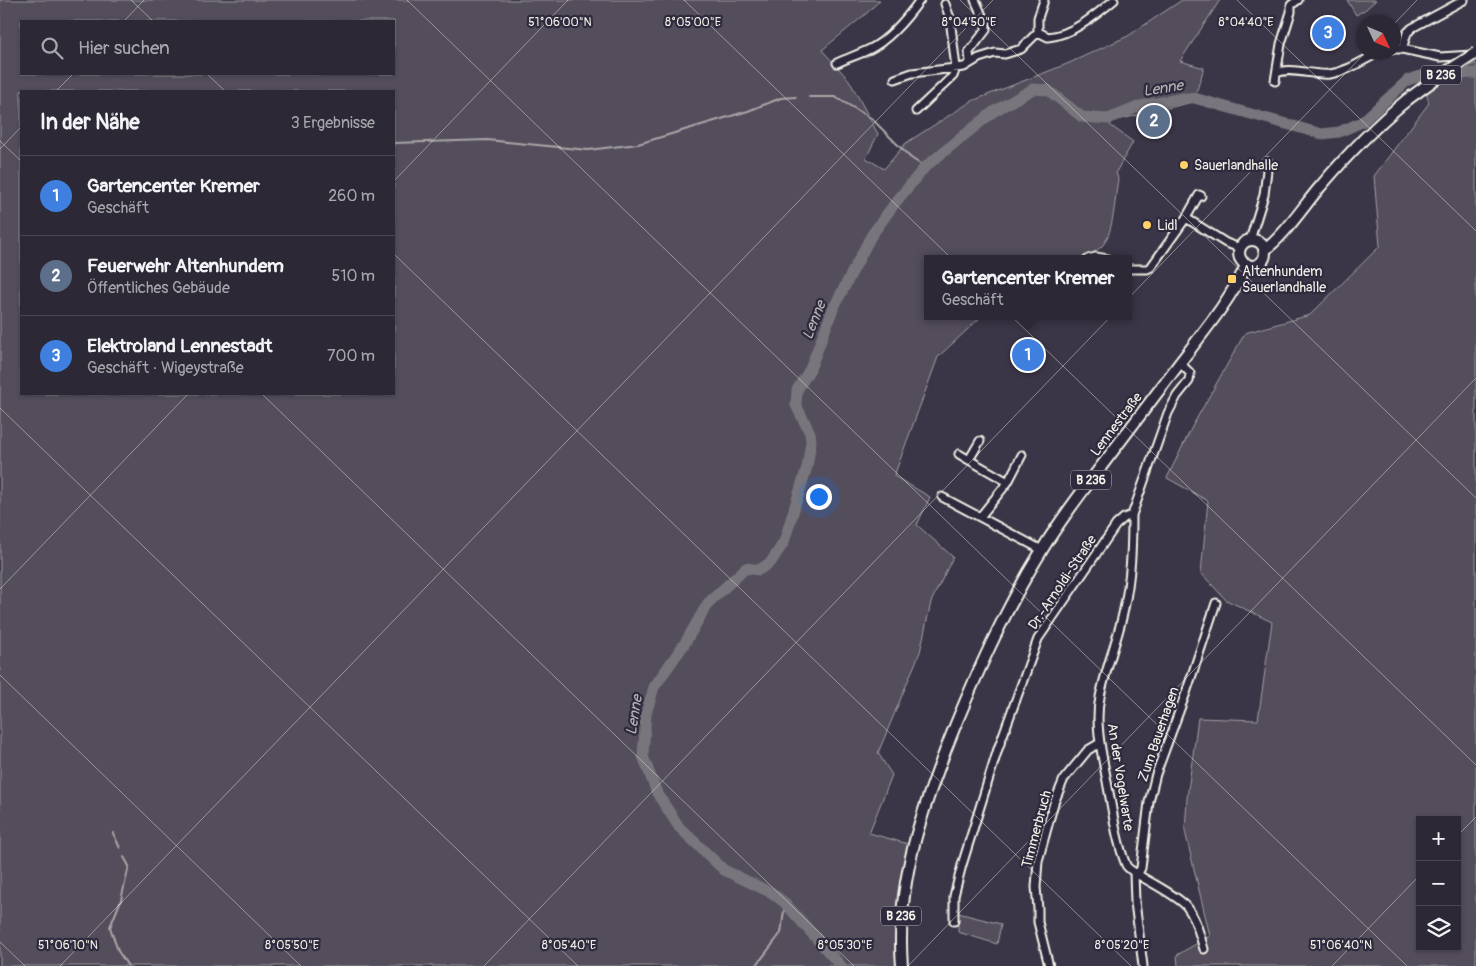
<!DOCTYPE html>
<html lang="de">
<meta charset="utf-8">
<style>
:root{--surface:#2c2835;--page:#383441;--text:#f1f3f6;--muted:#a6a6ad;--line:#484450;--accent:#1a73e8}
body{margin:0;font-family:Pangolin,sans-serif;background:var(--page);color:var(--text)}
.controls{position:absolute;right:15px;bottom:15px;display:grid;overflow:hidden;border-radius:0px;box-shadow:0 1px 4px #0004}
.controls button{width:45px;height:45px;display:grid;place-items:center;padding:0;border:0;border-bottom:1px solid var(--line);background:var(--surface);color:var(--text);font:25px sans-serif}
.compass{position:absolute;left:1356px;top:15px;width:45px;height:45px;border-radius:50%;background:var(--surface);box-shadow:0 1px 4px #0004;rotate:134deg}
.you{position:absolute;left:818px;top:496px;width:18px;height:18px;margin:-12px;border:4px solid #fff;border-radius:50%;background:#1a73e8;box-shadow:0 0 0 8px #1a73e833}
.badge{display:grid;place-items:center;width:32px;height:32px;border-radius:50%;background:var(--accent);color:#fff;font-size:16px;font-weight:700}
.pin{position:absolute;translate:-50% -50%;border:2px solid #fff;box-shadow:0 1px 5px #0006}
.popup{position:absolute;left:924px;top:255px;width:208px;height:65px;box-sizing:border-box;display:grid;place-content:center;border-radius:0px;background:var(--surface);filter:drop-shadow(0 1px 4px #0005);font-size:16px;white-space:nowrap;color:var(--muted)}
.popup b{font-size:19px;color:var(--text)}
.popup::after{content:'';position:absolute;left:50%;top:100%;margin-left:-10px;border:10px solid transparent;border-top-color:var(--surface)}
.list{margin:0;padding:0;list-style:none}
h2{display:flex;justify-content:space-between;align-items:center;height:65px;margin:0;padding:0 20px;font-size:21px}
h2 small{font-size:16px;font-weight:400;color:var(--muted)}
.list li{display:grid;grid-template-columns:32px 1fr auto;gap:15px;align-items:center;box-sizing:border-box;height:80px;padding:0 20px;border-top:1px solid var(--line)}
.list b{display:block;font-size:19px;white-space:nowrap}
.list p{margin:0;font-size:16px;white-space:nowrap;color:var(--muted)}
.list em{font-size:16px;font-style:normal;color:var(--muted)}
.icon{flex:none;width:28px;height:28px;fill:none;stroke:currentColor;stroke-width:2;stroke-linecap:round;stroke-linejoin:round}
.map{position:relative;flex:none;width:1476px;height:966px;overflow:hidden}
.search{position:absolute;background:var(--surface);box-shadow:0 1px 4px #0004;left:20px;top:20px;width:375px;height:55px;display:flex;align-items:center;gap:12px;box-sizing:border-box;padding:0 18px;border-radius:0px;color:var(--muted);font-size:19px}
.panel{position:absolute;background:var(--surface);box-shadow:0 1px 4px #0004;left:20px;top:90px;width:375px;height:305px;border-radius:0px}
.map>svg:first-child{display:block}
.green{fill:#534e5c;stroke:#a4a0a2;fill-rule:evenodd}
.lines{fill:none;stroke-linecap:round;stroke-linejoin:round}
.stream{stroke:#aaa6a7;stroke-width:2}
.river{stroke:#78747b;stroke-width:11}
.street-casing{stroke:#f4f1e8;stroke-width:11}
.primary-casing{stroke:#f4f1e8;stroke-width:14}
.street{stroke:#2f2a3d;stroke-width:7}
.primary{stroke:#2f2a3d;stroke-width:10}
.primary-bridge-casing{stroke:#f4f1e8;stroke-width:14;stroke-linecap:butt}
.primary-bridge{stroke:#2f2a3d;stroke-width:10}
.ticks{fill:none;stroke:#f4f1e8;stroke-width:1;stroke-opacity:0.45}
.poi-dot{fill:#ffd166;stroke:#2f2a3d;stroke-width:2}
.labels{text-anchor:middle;stroke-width:4.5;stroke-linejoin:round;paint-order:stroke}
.shield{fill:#2f2a3d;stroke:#b9b5b5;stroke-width:1}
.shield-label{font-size:12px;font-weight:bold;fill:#f4f1e8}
.poi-label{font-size:14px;fill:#f4f1e8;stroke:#2f2a3d;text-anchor:start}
.street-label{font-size:14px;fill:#f4f1e8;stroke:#2f2a3d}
.water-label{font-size:15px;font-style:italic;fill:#b6b2b2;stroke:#2f2a3d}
.ticks-label{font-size:12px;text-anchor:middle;fill:#f4f1e8;stroke:#2f2a3d;stroke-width:4.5;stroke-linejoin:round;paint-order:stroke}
</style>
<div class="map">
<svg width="1476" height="966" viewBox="0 0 1476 966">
<rect width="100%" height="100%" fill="#3b3647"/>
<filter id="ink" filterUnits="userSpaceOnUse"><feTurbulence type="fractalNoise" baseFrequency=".02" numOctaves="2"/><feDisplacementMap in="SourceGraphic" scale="10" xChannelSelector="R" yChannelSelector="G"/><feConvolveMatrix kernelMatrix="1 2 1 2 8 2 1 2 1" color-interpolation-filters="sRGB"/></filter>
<g filter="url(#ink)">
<path class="green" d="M0,0H880L867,13L822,50L849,80L878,134L866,158L884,169L906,143L972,101L1067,64L1128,36L1182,0H1220L1180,61L1204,68L1193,102L1113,121L1110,125L1133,142L1116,172L1118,179C1115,196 1114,231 1103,245C1097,252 1087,255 1079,259H928V316H982L938,357L894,476L930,497L917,525L953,557L931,602L920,652L878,753L892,775L869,833L908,844C898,885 893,923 896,966H0ZM21,21H394V74H21ZM21,91H394V394H21Z
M1347,0H1376L1366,9L1356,15Z
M1476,63V966H1178L1177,955L1210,936L1185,831L1187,798L1198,718L1258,720L1272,622L1226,600L1201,573L1208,501L1167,478L1193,425L1245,333L1310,315L1380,246L1374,176L1429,103L1426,92ZM1420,820H1457V947H1420Z
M958,913L1001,924L997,944L958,932Z"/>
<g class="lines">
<path class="stream" d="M809,97H835L871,118L911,158L925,167
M394,143L487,140L588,150L638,144L748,111L781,98L796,97
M113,833L120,848
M124,857L129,866L121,900L110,927L118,951L128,966
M756,966L781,933L785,903"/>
<path class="river" d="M841,966L785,903L772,893L724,870L679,827L657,793L643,756L646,714L654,687L685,643L708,603L746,568L759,570L771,562L784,542L807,467L811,442L810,433L796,405L797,390L810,369L833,309L871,236L895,203L925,167L993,112L1033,89L1048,90L1082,117L1108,119L1140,106L1183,98H1194L1322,134L1339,132L1362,122L1408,80L1420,76L1476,73"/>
<g class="street-casing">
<path id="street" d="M1038,32L1048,37C1072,35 1096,15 1114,0
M1038,32V18L1044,0
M1394,49H1402L1440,57L1472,55
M1402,49L1407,33L1412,28L1464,0
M970,62L969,52L986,30V24L975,0
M837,63C848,58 860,54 870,49C890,39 907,18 920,0
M1277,73C1289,66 1313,76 1330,74C1349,71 1363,60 1380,52
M895,79L912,73L964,67L979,58L995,53L1005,54L1021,49L1038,32
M1275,81L1281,44L1291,12V5L1298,0
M916,111L953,76L956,68L950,18L945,4
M1186,218L1199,195L1201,196
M1250,240L1264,195L1268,162
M1088,259L1096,257L1108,259
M1128,269H1147L1151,267L1186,218L1226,243L1240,248
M980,441L969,460L1008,482
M959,454L969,460
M942,497L1042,550
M1132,515C1132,548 1131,577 1124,609C1118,639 1106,667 1100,697C1094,726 1103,758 1108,787C1113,813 1116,840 1126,865C1129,873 1176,893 1187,907C1196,918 1200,936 1204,949
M980,517L1008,482L1022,455
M1134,873L1139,872L1141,868L1149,802L1156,774L1187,690L1216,603
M1134,873L1135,902L1143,966
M954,921V896L962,865L998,749L1038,639L1116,525L1124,518L1132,515L1168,413L1177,396L1189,381L1190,373L1180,363
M1049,966L1038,922V909L1036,887L1038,861L1054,803L1064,779L1088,750L1100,743"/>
</g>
<g class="primary-casing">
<path id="primary" d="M1239 253a13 13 0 1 1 26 0a13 13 0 1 1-26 0Z
M1264,250C1283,238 1305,204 1320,187C1347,155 1376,125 1408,99
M902,966C895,882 924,803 955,726C980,666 1007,606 1042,550C1058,523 1078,497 1097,472C1125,435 1154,397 1182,360C1206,329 1230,300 1247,264"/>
</g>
<use href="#street" class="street"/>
<use href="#primary" class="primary"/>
<g class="primary-bridge-casing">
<path id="primary-bridge" d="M1408,99L1434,80L1476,53"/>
</g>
<use href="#primary-bridge" class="primary-bridge"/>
</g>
</g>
<path class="ticks" d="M131,0L153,21M407,0L1407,966M684,0L1476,765M960,0L1476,498M1237,0L1476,231M124,21L144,0M1394,24L1417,0M207,74L225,91M56,91L73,74M0,141L21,161M0,149L21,127M394,181L568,0M394,254L1131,966M262,394L854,966M0,408L578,966M0,589L188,394M0,675L301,966M1457,836L1476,817M0,942L25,966M60,966L993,0M484,966L1366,52M908,966L1476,378M1332,966L1420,875"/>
<g class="poi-dot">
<circle cx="1184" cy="165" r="5"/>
<circle cx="1147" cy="225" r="5"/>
<rect x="1227" y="274" width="10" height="10" rx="2.5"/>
</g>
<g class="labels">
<g class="shield">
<rect x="1421" y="65.5" width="40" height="19" rx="4"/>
<rect x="1071" y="470.5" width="40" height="19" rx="4"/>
<rect x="881" y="906.5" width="40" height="19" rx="4"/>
</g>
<g class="shield-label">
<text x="1441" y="79">B 236</text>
<text x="1091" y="484">B 236</text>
<text x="901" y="920">B 236</text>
</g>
<g class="poi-label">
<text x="1194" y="170">Sauerlandhalle</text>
<text x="1157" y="230">Lidl</text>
<text x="1242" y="276">Altenhundem<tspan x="1242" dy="16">Sauerlandhalle</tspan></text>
</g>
<g class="street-label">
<text transform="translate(1116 424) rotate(-53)" y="5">Lennestraße</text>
<text transform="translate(1062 582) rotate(-56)" y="5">Dr.-Arnoldi-Straße</text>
<text transform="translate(1158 734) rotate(-71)" y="5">Zum Bauerhagen</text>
<text transform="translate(1121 777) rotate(81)" y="5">An der Vogelwarte</text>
<text transform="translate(1036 829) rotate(-75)" y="5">Timmerbruch</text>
</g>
<g class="water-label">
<text transform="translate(1163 88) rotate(-9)" y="5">Lenne</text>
<text transform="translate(814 320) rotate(-68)" y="5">Lenne</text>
<text transform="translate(634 715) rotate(-81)" y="5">Lenne</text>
</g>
</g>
<g class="ticks-label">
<text x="693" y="26">8°05'00"E</text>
<text x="969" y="26">8°04'50"E</text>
<text x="1246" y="26">8°04'40"E</text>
<text x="560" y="26">51°06'00"N</text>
<text x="68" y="949">51°06'10"N</text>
<text x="1341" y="949">51°06'40"N</text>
<text x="292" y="949">8°05'50"E</text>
<text x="569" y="949">8°05'40"E</text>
<text x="845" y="949">8°05'30"E</text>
<text x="1122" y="949">8°05'20"E</text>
</g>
</svg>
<div class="controls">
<button>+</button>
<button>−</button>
<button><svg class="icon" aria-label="layers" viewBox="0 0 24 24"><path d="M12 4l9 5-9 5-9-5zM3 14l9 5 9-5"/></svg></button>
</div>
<svg class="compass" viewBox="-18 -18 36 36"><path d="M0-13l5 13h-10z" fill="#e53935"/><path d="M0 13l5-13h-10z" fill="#a6a6ad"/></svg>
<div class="you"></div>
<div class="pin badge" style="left:1028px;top:355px;background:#3f7fe0">1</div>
<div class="popup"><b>Gartencenter Kremer</b>Geschäft</div>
<div class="pin badge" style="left:1154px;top:121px;background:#5c6f8a">2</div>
<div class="pin badge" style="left:1328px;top:33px;background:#3f7fe0">3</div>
<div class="search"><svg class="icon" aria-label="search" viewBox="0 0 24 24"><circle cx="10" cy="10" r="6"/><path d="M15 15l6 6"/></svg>Hier suchen</div>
<section class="panel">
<h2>In der Nähe<small>3 Ergebnisse</small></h2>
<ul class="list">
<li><span class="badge" style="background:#3f7fe0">1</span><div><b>Gartencenter Kremer</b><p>Geschäft</p></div><em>260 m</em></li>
<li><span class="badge" style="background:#5c6f8a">2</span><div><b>Feuerwehr Altenhundem</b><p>Öffentliches Gebäude</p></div><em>510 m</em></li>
<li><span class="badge" style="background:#3f7fe0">3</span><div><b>Elektroland Lennestadt</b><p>Geschäft · Wigeystraße</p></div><em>700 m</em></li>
</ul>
</section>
</div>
